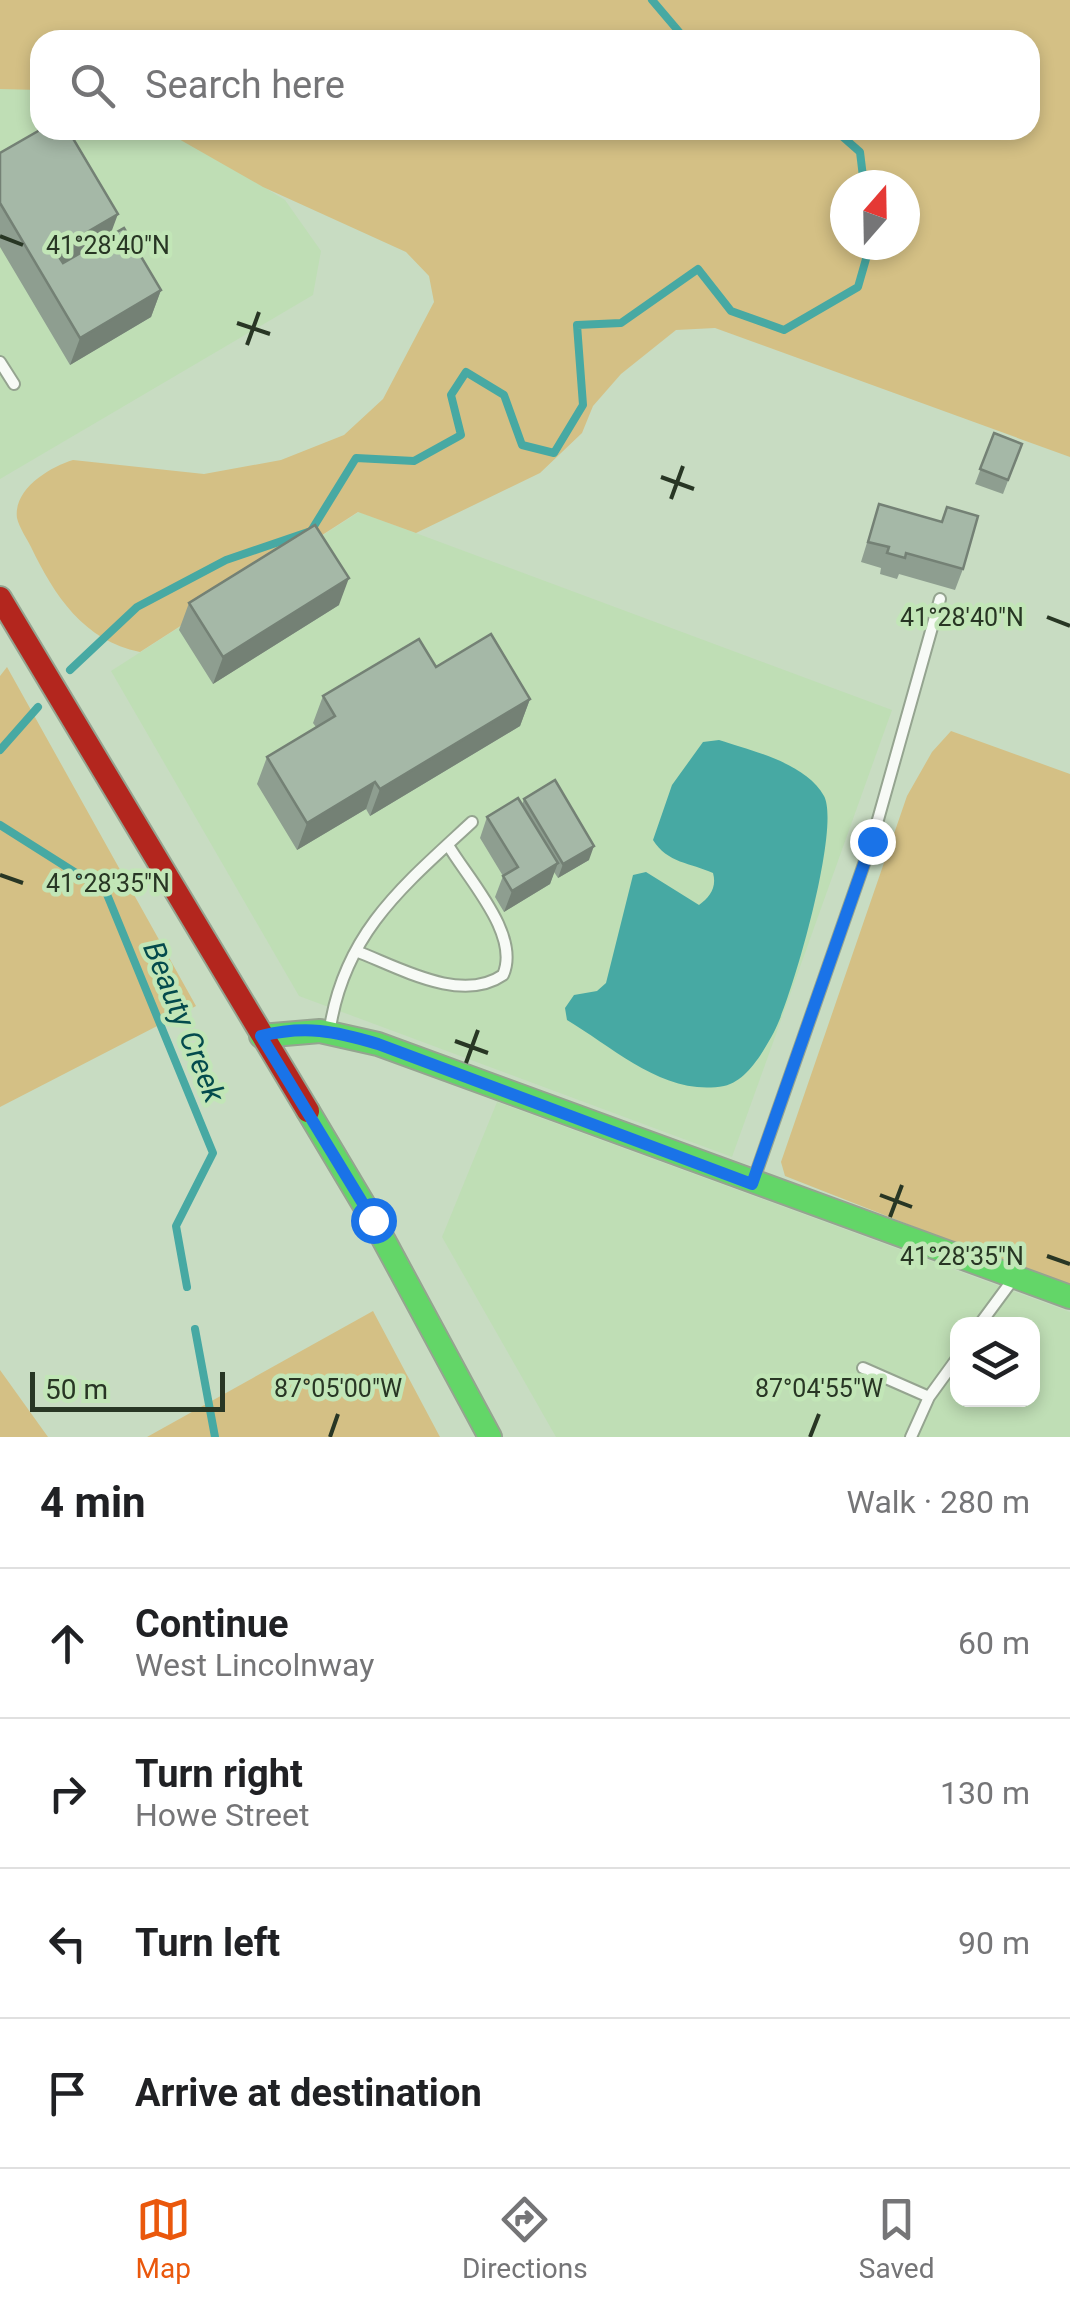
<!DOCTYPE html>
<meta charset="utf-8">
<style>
:root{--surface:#fff;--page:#f2f2f2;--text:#202124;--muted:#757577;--line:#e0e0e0;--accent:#ea580c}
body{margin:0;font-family:Roboto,sans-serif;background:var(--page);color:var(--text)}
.controls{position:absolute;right:30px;bottom:30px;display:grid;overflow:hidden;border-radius:20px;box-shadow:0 5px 15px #0003}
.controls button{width:90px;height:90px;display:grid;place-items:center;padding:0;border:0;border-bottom:2px solid var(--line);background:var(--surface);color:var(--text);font:50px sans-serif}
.compass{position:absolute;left:830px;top:170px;width:90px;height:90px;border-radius:50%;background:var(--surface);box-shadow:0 5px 15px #0003;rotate:20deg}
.scale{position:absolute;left:30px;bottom:25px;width:195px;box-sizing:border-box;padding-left:10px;border:5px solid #283624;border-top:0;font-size:28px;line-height:35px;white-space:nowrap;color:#283624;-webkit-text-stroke:8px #c2e6b7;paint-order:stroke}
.stop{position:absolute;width:30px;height:30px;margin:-22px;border:8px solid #1a73e8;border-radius:50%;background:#fff}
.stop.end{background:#1a73e8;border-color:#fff;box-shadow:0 2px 10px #0008}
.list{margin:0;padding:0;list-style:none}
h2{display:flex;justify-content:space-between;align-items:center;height:130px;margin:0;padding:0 40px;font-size:42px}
h2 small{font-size:32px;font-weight:400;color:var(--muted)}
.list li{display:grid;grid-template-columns:65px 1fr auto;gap:30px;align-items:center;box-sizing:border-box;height:150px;padding:0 40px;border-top:2px solid var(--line)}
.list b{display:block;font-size:38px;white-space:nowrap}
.list p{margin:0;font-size:32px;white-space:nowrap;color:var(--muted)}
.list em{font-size:32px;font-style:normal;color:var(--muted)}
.icon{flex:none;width:55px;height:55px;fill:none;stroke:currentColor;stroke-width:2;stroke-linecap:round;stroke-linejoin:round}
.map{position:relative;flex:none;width:1070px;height:1437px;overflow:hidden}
.search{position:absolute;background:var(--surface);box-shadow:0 5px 15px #0003;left:30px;right:30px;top:30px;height:110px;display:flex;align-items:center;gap:25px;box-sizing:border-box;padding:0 35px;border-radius:30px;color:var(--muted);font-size:38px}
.sheet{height:730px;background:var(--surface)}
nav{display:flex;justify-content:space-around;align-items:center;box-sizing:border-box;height:140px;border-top:2px solid var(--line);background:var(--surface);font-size:28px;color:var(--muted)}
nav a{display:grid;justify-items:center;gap:5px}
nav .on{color:var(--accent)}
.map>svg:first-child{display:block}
.built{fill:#bfdeb5;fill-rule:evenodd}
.green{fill:#d4c085;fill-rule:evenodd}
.water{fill:#47a9a3}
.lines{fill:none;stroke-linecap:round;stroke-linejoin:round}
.stream{stroke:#47a9a3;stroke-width:8}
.lane-casing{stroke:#95a490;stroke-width:14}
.fast-casing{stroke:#95a490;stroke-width:26}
.jam-casing{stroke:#95a490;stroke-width:26}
.lane{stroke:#f7faf6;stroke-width:10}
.fast{stroke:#63d668;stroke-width:22}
.jam{stroke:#b3261e;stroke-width:22}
.wall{fill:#8e9e90}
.shaded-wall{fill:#748175}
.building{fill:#a5b8a7;stroke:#748175;stroke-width:2.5}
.route{stroke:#1a73e8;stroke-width:12}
.ticks{fill:none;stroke:#283624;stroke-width:4}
.labels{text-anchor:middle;stroke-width:9;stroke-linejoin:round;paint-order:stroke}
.water-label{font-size:30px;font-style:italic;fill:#044b4d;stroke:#c2e6b7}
.ticks-label{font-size:25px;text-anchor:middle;fill:#283624;stroke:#c2e6b7;stroke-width:9;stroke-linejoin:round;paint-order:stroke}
</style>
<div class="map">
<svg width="1070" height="1437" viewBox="0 0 1070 1437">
<rect width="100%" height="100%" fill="#c8dcc2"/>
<path class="built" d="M19,87L40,90V130H163L207,152L285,200L321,251L313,295L0,479V89Z
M359,512L892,710L732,1157L299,996L111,671Z
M497,1102L1070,1312V1437H556L442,1237ZM958,1324H1032V1400H958Z"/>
<path class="green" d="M0,0H1070V457L715,328L676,330L621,374L593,406L582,433L540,473L416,533L358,512L140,652C84,641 54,595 31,547C27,539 19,527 17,518C13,489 50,467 73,460L204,474L281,460L344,435L383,399L434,302L429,276L406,252L263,187L163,130H1030V40H40V90L0,89ZM845,185H905V245H845Z
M7,667L196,1006L0,1107V676Z
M951,731L1070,774V1288L785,1176L781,1162L907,796L932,752Z
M373,1311L440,1437H147Z
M0,1370L48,1437H0Z"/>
<path class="water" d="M719,740C752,751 806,763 824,796C841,828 792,998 774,1032C763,1052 747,1081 724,1086C665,1097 614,1048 567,1020L565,1008L574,995L597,991L606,983L633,875L646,872L699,905C710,897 717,887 713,873C691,863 667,863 653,840L672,785L703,742Z"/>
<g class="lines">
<path class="stream" d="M652,0L686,40
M835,130L860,152L864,185
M70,670L137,607L226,560L311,531L356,458L414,461L461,435L451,395L466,372L504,395L522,445L554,453L583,405L577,325L621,323L698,269L731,311L784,330L858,287L870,245
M0,750L38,707
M0,825L106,892L213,1153L176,1226L187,1287
M195,1329L215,1437"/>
<g class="lane-casing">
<path id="lane" d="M0,362L14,384
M356,951C398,967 461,1004 503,975C521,935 468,879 448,845
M330,1028C345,932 404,885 472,822
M754,1179L872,841L940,599
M980,1324L1011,1282
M863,1368L929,1397L958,1357
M911,1437L929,1397"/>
</g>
<g class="fast-casing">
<path id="fast" d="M261,1036L320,1031L378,1044L1070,1297
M308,1111L373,1220L490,1437"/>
</g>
<g class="jam-casing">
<path id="jam" d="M0,598L308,1111"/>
</g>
<use href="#lane" class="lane"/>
<use href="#fast" class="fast"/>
<use href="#jam" class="jam"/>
</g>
<path class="wall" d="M0,153L110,236L161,290L151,317L70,365L0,247Z
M994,433L1022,444L1003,494L975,484Z
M879,504L941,522L947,507L963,569L955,590L899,574L897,579L880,574L881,568L861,562Z
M189,603L339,605L213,684L179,630Z
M436,667L530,699L520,726L370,816L366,809L297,850L257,784L267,757L316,727L313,723L323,696Z
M524,799L589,860L558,878L554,872L550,884L504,912L495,897L503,876L480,838L487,817L522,805Z"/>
<path class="shaded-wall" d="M118,214L108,241L46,278L55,251Z
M161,290L151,317L70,365L80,338Z
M349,578L339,605L213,684L223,657Z
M530,699L520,726L370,816L380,789Z
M375,782L366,809L297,850L307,823Z
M594,846L589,860L558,878L563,864Z
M558,863L550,884L504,912L512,891Z"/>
<path class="building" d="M40,130H68L118,214L55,251L63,263L124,228L161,290L80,338L0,203V153Z
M994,433L1022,444L1008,480L980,469Z
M879,504L942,522L947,507L978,516L963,569L906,553L905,558L887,553L889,547L868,542Z
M315,525L349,578L223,657L189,603Z
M491,634L530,699L380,789L375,782L307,823L267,757L335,716L323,696L419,639L436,667Z
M555,780L594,846L563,864L524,799Z
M518,798L558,863L512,891L503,876L518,867L487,817Z"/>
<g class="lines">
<path class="route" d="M373,1220L261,1036C305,1025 335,1031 378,1044L752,1184L872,841"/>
</g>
<path class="ticks" d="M0,236L23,245M237,323L270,334M247,345L259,312M661,477L694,489M671,499L683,466M1047,617L1070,626M0,875L23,883M455,1041L488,1053M466,1063L478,1030M880,1195L912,1207M890,1217L902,1185M1047,1256L1070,1264M330,1437L338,1414M810,1437L819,1414"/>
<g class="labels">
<g class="water-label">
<text transform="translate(184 1022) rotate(68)" y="10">Beauty Creek</text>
</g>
</g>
<g class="ticks-label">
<text x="108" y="254">41°28'40"N</text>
<text x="962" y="626">41°28'40"N</text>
<text x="108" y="892">41°28'35"N</text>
<text x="962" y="1265">41°28'35"N</text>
<text x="338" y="1397">87°05'00"W</text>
<text x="819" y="1397">87°04'55"W</text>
</g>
</svg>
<div class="controls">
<button><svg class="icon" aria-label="layers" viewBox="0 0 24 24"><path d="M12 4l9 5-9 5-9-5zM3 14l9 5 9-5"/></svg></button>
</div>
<svg class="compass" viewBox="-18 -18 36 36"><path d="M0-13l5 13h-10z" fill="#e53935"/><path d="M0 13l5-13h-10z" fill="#757577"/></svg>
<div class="scale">50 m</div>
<div class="stop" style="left:373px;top:1220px"></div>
<div class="stop end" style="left:872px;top:841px"></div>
<div class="search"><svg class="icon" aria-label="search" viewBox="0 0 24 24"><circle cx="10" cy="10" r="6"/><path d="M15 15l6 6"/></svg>Search here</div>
</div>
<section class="sheet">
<h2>4 min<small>Walk · 280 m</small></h2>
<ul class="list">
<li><svg class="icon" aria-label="ahead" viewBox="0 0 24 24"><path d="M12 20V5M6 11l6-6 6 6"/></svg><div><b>Continue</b><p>West Lincolnway</p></div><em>60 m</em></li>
<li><svg class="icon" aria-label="right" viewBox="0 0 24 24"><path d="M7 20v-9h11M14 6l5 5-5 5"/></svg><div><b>Turn right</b><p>Howe Street</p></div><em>130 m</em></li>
<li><svg class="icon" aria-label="left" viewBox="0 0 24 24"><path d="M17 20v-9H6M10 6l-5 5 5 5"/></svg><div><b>Turn left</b></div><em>90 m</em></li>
<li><svg class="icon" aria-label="arrive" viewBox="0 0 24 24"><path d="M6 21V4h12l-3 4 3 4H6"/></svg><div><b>Arrive at destination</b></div></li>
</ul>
</section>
<nav>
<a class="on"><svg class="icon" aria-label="map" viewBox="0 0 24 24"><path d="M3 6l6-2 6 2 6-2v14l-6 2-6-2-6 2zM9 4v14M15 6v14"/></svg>Map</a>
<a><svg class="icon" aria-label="directions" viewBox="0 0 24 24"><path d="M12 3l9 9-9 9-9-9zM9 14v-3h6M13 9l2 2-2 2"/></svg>Directions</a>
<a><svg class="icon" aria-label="saved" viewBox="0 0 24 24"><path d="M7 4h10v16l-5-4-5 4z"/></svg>Saved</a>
</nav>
